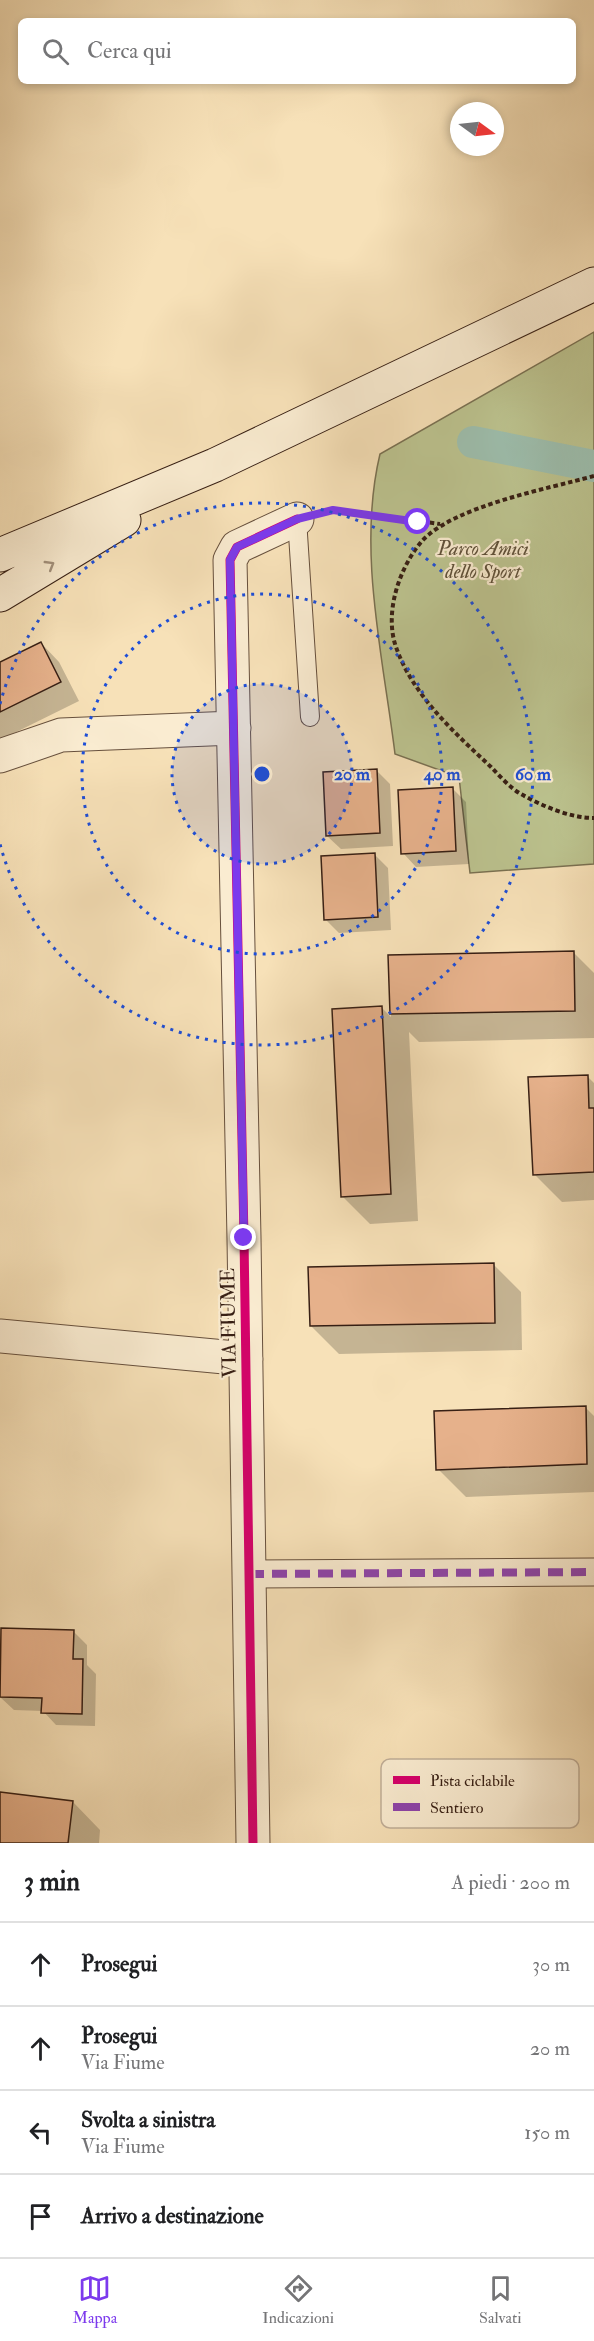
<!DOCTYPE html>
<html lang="it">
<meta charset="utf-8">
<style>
:root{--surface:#fff;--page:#f6f6f6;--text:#202124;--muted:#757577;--line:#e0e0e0;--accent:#7c3aed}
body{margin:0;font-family:"IM FELL Double Pica",serif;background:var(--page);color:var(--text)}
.compass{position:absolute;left:450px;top:102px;width:54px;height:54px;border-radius:50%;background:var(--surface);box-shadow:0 3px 9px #0003;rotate:105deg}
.stop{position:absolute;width:18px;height:18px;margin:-14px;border:4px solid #7c3aed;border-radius:50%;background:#fff}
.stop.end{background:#7c3aed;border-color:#fff;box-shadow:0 2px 6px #0008}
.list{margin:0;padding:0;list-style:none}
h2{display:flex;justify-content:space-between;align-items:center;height:78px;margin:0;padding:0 24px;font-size:26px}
h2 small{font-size:20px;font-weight:400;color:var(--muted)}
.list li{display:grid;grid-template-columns:39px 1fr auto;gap:18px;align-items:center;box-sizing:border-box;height:84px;padding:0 24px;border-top:2px solid var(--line)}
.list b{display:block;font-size:22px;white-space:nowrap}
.list p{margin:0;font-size:20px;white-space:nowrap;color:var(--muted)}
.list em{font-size:20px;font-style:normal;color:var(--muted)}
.icon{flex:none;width:33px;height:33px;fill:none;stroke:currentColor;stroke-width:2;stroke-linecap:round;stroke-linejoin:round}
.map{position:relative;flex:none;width:594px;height:1843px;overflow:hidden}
.search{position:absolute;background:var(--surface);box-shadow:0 3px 9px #0003;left:18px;right:18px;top:18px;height:66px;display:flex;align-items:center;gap:15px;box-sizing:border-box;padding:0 21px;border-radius:9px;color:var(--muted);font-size:22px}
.sheet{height:414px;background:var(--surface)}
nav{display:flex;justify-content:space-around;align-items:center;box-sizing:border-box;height:84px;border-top:2px solid var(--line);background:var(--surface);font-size:16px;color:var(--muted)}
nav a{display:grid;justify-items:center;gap:3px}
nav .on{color:var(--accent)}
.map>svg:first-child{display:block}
.green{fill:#bcc38f;stroke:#7a7152;stroke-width:1.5}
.shadow{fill:#0003}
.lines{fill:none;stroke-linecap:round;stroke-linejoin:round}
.canal{stroke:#9dbead;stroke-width:32}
.building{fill:#e6b18b;stroke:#371f14;stroke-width:1.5}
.service-casing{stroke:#67503d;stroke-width:20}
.pedestrian-casing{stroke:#67503d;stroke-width:29}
.minor-casing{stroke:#67503d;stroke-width:35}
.secondary-casing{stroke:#371f14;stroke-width:35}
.path{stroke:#371f14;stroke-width:4;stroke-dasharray:4.5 3;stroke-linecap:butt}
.service{stroke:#faecd1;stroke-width:18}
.pedestrian{stroke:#faecd1;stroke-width:27}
.minor{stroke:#faecd1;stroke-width:33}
.secondary{stroke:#faecd1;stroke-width:33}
.quiet{stroke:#8e44ad;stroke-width:8;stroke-dasharray:15 8;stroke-linecap:butt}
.cycleway-casing{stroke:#faecd1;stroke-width:13}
.cycleway{stroke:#d6006c;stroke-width:9}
.oneway{stroke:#a2907c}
.route{stroke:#7c3aed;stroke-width:8}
.ring{fill:none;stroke:#1d4ed8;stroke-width:3;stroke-dasharray:3 6}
.labels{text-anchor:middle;stroke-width:4.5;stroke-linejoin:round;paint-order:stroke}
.park-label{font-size:20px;font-style:italic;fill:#5f5039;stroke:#faecd1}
.street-label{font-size:20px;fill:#371f14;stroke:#faecd1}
.key{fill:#faecd1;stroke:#c0ae98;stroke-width:1.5}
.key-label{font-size:16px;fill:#371f14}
.centre{fill:#1d4ed8;stroke:#faecd1;stroke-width:3}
.ring-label{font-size:18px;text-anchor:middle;font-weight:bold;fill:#1d4ed8;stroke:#faecd1;stroke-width:4.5;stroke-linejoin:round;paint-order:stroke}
</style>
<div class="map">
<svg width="594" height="1843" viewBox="0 0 594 1843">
<rect width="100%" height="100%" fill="#f7e1b8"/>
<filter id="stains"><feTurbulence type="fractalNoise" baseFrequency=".00333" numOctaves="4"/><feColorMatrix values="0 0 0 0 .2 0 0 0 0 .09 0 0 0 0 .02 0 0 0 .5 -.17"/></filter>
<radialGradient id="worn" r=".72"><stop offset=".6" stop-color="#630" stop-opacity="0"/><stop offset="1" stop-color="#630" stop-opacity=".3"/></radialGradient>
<path class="green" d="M594,332V864L470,873L459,777L395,754C383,656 357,550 380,454Z"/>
<path class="shadow" d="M41,643L59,662L79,701L0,740V664Z
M377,771L390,784L393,846L341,849L327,836Z
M452,788L466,802L469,864L416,867L403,853Z
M375,855L388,868L391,930L339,933L325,919Z
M574,953L594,973V1038L419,1042L409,1032L418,1221L370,1224L342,1196L382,1008L391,1017L390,956Z
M587,1076L594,1083V1200L562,1202L534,1174Z
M494,1265L521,1292L522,1350L339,1354L311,1326Z
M585,1407L594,1416V1492L466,1497L438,1469Z
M73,1631L87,1645V1665L96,1674L95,1726L56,1725L43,1711L14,1710L0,1697Z
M0,1793L73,1802L100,1830L99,1843H0Z"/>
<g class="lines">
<path class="canal" d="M473,442L594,466"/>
</g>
<path class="building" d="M41,642L61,682L0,712V662Z
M377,769L380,833L326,836L323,772Z
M453,787L456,851L401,854L398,790Z
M375,853L378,917L324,920L321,856Z
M574,951L575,1011L390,1014L388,955Z
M382,1006L391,1194L341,1197L332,1009Z
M588,1075L589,1108H594V1172L533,1175L528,1077Z
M494,1263L495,1323L310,1326L308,1267Z
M586,1406L587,1464L436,1470L434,1411Z
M1,1628L74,1630L73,1659H83L82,1714L41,1713L42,1698L0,1697Z
M0,1792L73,1801L68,1843H0Z"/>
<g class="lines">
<g class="service-casing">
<path id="service" d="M297,519L310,717"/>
</g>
<g class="pedestrian-casing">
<path id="pedestrian" d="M249,1574L594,1572"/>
</g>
<g class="minor-casing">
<path id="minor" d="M0,756L61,735L234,728
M0,1336L246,1359
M253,1843L244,1238L230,560L237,547L297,519"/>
</g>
<g class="secondary-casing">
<path id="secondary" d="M0,555L215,465L594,284
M0,595L124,520"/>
</g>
<path class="path" d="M594,476C547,489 454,506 422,541C399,568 384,613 396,647C413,696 455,733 491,767C500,776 510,788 521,794C542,806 570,818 594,818
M326,511L333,509L440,524"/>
<use href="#service" class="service"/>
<use href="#pedestrian" class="pedestrian"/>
<use href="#minor" class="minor"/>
<use href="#secondary" class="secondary"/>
<path class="quiet" d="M249,1574L594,1572"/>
<g class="cycleway-casing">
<path id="cycleway" d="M253,1843L244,1238L230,560L237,547L297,519"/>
</g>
<use href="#cycleway" class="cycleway"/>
</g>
<defs><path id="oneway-chevron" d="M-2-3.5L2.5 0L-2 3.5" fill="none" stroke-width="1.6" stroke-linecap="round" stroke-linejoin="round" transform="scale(1.5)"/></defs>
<use class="oneway" href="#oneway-chevron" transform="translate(50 565) rotate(-31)"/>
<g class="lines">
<path class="route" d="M244,1238L230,560L237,547L297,519L333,510L418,522"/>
</g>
<circle cx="262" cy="774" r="90" fill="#1d4ed8" fill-opacity=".12"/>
<g class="ring">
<circle cx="262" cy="774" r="90"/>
<circle cx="262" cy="774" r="180"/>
<path d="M0 704A271 271 0 1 1 0 844"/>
</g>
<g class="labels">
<g class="park-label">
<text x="483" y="555">Parco Amici<tspan x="483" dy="23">dello Sport</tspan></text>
</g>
<g class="street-label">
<text transform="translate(228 1323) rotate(-91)" y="7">VIA FIUME</text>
</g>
</g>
<rect x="381" y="1759" width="198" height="69" rx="9" class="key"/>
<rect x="393" y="1776" width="27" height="8" fill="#d6006c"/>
<rect x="393" y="1803" width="27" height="8" fill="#8e44ad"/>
<g class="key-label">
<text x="430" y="1786">Pista ciclabile</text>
<text x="430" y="1813">Sentiero</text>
</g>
<circle cx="262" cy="774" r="9" class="centre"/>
<g class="ring-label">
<text x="352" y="780">20 m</text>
<text x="442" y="780">40 m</text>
<text x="533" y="780">60 m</text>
</g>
<rect width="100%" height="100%" filter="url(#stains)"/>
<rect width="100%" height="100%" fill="url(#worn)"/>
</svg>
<svg class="compass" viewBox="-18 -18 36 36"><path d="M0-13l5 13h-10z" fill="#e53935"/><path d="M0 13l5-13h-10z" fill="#757577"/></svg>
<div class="stop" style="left:418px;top:522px"></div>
<div class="stop end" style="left:244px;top:1238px"></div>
<div class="search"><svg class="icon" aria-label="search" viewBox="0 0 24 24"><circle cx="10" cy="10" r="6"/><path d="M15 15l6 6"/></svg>Cerca qui</div>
</div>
<section class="sheet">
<h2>3 min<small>A piedi · 200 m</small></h2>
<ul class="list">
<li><svg class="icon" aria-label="ahead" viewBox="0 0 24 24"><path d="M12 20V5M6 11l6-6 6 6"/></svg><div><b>Prosegui</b></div><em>30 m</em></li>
<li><svg class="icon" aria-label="ahead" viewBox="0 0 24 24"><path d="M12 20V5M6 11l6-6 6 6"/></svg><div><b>Prosegui</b><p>Via Fiume</p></div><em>20 m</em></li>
<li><svg class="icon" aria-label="left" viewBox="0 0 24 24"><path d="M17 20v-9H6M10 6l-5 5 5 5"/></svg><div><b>Svolta a sinistra</b><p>Via Fiume</p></div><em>150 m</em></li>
<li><svg class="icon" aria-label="arrive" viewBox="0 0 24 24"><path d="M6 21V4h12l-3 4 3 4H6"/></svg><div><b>Arrivo a destinazione</b></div></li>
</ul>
</section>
<nav>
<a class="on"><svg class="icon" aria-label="map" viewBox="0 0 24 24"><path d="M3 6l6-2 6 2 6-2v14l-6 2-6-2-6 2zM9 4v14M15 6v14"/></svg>Mappa</a>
<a><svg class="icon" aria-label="directions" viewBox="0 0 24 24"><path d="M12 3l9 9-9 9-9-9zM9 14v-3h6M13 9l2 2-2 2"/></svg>Indicazioni</a>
<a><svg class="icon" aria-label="saved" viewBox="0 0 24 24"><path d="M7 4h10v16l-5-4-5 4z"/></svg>Salvati</a>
</nav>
